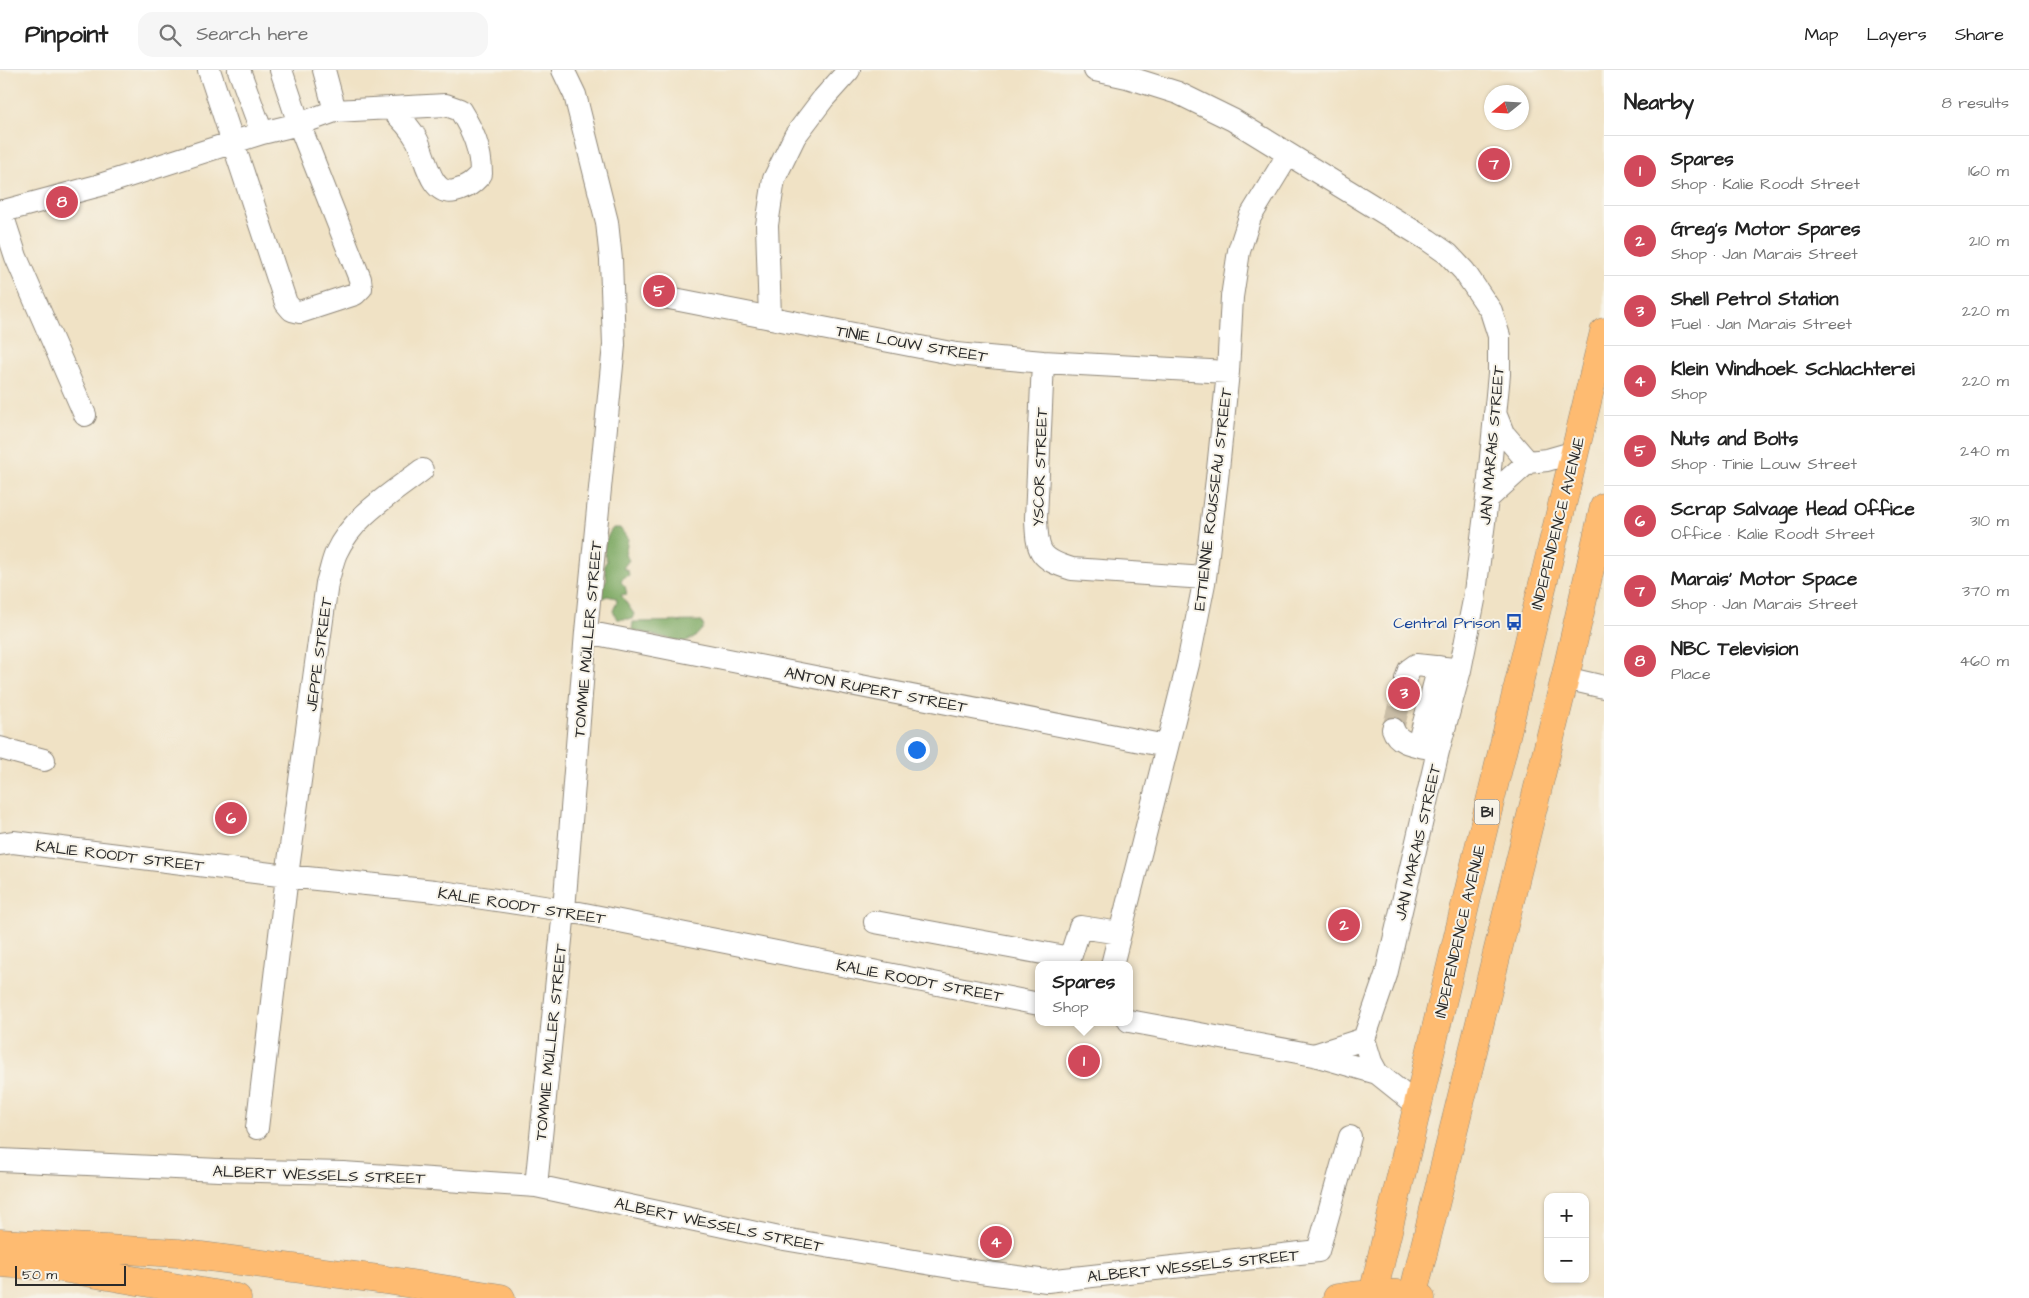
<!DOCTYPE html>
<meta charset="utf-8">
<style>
:root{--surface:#fff;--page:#f6f6f6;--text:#222;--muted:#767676;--line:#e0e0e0;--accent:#d1495b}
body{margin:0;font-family:"Architects Daughter",sans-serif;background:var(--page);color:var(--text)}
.controls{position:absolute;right:15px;bottom:15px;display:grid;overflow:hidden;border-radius:10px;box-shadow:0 1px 4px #0004}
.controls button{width:45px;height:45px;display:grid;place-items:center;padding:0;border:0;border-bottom:1px solid var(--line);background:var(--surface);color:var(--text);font:25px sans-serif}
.compass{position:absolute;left:1484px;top:15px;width:45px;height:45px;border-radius:50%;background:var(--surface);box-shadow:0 1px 4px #0004;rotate:252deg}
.scale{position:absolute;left:15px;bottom:12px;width:111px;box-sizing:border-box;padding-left:5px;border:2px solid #2b2b2b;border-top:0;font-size:14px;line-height:18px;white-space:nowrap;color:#2b2b2b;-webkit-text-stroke:4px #f7f3e8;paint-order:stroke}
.you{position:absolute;left:916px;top:679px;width:18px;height:18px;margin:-12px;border:4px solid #fff;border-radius:50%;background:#1a73e8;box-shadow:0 0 0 8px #1a73e833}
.badge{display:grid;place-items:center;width:32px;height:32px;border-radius:50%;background:var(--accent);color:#fff;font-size:16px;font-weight:700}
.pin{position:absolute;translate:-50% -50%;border:2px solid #fff;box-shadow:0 1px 5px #0006}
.popup{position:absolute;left:1035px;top:891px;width:98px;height:65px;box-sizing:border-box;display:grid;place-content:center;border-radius:10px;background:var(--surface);filter:drop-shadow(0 1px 4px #0005);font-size:16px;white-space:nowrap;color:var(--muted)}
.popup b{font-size:19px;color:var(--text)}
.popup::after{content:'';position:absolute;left:50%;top:100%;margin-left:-10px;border:10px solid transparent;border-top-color:var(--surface)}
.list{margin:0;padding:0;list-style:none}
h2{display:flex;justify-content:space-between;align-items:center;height:65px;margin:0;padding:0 20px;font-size:21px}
h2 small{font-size:16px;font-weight:400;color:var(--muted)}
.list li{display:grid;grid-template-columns:32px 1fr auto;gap:15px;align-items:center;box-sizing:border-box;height:70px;padding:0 20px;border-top:1px solid var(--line)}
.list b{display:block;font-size:19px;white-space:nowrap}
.list p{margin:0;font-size:16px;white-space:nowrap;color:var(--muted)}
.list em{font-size:16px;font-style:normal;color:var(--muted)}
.icon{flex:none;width:28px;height:28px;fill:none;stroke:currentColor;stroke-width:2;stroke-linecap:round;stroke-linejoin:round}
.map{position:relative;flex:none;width:1604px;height:1228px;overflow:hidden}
header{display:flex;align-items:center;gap:30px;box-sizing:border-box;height:70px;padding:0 25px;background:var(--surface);border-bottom:1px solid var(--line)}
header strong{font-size:24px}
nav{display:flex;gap:28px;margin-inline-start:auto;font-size:18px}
.search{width:350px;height:45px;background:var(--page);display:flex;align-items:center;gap:12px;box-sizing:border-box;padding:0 18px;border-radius:15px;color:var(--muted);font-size:19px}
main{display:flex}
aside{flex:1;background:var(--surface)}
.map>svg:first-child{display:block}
.forest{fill:#7aa760;stroke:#526946}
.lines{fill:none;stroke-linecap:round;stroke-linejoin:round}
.minor-tunnel{stroke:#c9bda6;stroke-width:22;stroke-dasharray:22 11;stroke-linecap:butt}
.minor-casing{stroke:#8e8678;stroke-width:24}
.major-casing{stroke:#8e8678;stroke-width:29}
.highway-casing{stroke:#8e8678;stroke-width:29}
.minor{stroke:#fff;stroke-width:22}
.major{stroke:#febb71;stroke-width:28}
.highway{stroke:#febb71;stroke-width:28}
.labels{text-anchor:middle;stroke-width:4;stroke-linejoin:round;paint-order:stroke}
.shield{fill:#f7f3e8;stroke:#686764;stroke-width:1}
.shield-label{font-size:15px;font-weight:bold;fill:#2b2b2b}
.street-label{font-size:16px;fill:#2b2b2b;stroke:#f7f3e8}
.transit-label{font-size:16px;fill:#164399;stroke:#f7f3e8;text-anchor:end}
</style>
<header>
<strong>Pinpoint</strong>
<div class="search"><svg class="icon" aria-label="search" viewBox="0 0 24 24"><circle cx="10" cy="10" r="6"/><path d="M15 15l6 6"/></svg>Search here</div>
<nav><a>Map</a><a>Layers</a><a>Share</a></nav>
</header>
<main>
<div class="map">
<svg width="1604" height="1228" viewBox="0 0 1604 1228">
<rect width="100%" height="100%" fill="#f7f3e8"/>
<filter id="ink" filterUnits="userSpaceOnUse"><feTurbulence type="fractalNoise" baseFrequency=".02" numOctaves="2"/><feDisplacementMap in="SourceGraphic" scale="10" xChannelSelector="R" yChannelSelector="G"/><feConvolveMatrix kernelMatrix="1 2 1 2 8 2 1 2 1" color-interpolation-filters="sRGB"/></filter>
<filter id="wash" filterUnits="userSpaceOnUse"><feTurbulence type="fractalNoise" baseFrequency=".0096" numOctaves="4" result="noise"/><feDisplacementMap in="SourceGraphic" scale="20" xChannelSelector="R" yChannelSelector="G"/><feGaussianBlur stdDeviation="1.12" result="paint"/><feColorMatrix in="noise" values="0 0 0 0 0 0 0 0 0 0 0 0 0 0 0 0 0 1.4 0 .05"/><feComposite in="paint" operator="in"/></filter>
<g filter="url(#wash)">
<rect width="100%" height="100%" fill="#f0e2c5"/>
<path class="forest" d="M613,458H620L628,469L625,485L629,490L623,498L628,500L629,505L623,508L621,512L625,516L627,524L621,525L634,544L632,549H617L613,541L617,531L616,528L607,526L603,528L601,524L603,513L607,510L604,495L607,491C601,481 606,466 613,458Z
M701,551L704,557L694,568L683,572L632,560L633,552Z"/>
</g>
<g filter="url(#ink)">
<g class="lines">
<path class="minor-tunnel" d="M1393,659L1406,609"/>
<g class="minor-casing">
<path id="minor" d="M209,0L286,233L292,240L300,242L355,224L361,218L360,209L299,54L281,0
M239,0L262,63
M324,0L335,41
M1095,0L1127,7L1178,23L1233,50L1428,170L1448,184L1464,201L1491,241L1499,266V304L1487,429L1474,530L1460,600L1438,681L1386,905L1364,969L1371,992L1377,1003
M1,141L16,187L85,345
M0,142L97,116L262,63L299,54L335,41L446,35L460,40C473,61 481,79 481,104C473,113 467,118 455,121C430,127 426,87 417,70C410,57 401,48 390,38
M659,226L956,284L1043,292L1228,302
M770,248L767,155L774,109L795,66L823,29L849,0
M1043,292L1036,448C1037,482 1039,489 1072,499L1205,508
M1495,343L1503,363L1528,392
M1487,429L1528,392L1547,390L1575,382
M586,562L1166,676
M1565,608L1604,617
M1406,609L1409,600L1416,595L1454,599
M1393,659C1398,675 1419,675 1433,679
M1418,675L1439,597
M0,678L44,690
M0,774L13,772L287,806L435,821L564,840L1039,934
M875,852L1070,888L1080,857L1120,863
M1112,895L1188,594L1205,508L1217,409L1228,302L1232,227L1239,181L1250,147L1288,85
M1129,951L1314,985L1377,1003L1417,1035
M1314,985L1364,969
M257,1058L287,806L327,513C330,504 332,492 336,483C353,446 391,424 422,400
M0,1090L219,1100L343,1103L536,1116L784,1169L980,1202L1047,1211L1318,1181L1350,1067
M536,1116L564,840L586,562L614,275L611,190L607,152L575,25L563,0"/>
</g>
<g class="major-casing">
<path id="major" d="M1372,1228L1480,773L1604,262
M1412,1228L1565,608L1604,437"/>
</g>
<g class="highway-casing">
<path id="highway" d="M0,1173L178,1183L386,1210L501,1228
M0,1193L56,1197L237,1228
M1337,1228C1365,1224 1393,1220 1421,1228"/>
</g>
<use href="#minor" class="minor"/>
<use href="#major" class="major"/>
<use href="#highway" class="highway"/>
</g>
</g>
<defs>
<g id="bus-bare" transform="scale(1.35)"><path d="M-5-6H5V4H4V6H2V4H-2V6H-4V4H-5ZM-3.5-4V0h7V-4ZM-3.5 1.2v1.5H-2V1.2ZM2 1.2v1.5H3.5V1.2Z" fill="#1a4fb4" stroke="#f7f3e8" stroke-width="2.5" paint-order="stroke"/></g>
</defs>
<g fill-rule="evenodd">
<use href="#bus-bare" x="1514" y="552"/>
</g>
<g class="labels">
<rect class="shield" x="1474.5" y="729.5" width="25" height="25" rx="4"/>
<g class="shield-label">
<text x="1487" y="747">B1</text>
</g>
<g class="street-label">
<text transform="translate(912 273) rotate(10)" y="6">TINIE LOUW STREET</text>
<text transform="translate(1491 375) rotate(-85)" y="6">JAN MARAIS STREET</text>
<text transform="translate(1039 397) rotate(-88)" y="6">YSCOR STREET</text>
<text transform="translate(1212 429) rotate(-83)" y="6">ETTIENNE ROUSSEAU STREET</text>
<text transform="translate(1557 453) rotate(-76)" y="6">INDEPENDENCE AVENUE</text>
<text transform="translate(587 569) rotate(-85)" y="6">TOMMIE MÜLLER STREET</text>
<text transform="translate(318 584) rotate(-82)" y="6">JEPPE STREET</text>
<text transform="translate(876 619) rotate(11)" y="6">ANTON RUPERT STREET</text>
<text transform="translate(1417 772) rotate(-77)" y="6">JAN MARAIS STREET</text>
<text transform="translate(120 785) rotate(7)" y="6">KALIE ROODT STREET</text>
<text transform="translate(522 835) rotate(9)" y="6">KALIE ROODT STREET</text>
<text transform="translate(1459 861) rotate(-77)" y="6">INDEPENDENCE AVENUE</text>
<text transform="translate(920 910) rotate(11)" y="6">KALIE ROODT STREET</text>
<text transform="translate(550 972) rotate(-84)" y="6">TOMMIE MÜLLER STREET</text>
<text transform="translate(319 1104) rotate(2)" y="6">ALBERT WESSELS STREET</text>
<text transform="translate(719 1154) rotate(12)" y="6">ALBERT WESSELS STREET</text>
<text transform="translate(1193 1195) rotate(-6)" y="6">ALBERT WESSELS STREET</text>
</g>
<g class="transit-label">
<text x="1500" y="558">Central Prison</text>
</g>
</g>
</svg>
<div class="controls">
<button>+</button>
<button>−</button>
</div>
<svg class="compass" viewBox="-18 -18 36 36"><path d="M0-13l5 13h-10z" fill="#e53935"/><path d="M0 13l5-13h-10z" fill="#767676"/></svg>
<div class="scale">50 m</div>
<div class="you"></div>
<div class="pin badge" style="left:1084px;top:991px">1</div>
<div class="popup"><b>Spares</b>Shop</div>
<div class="pin badge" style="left:1344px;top:855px">2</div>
<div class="pin badge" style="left:1404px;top:623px">3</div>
<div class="pin badge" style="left:996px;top:1172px">4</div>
<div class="pin badge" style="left:659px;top:221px">5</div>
<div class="pin badge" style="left:231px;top:748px">6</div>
<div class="pin badge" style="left:1494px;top:94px">7</div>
<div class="pin badge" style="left:62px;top:132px">8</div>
</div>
<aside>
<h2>Nearby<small>8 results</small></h2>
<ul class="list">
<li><span class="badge">1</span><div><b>Spares</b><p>Shop · Kalie Roodt Street</p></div><em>160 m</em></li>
<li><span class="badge">2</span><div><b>Greg's Motor Spares</b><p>Shop · Jan Marais Street</p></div><em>210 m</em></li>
<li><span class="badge">3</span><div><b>Shell Petrol Station</b><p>Fuel · Jan Marais Street</p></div><em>220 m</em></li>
<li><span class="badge">4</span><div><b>Klein Windhoek Schlachterei</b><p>Shop</p></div><em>220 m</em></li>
<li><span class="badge">5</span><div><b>Nuts and Bolts</b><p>Shop · Tinie Louw Street</p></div><em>240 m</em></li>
<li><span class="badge">6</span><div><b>Scrap Salvage Head Office</b><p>Office · Kalie Roodt Street</p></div><em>310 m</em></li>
<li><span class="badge">7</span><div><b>Marais' Motor Space</b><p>Shop · Jan Marais Street</p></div><em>370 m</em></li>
<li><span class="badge">8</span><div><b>NBC Television</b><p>Place</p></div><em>460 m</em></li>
</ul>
</aside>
</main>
